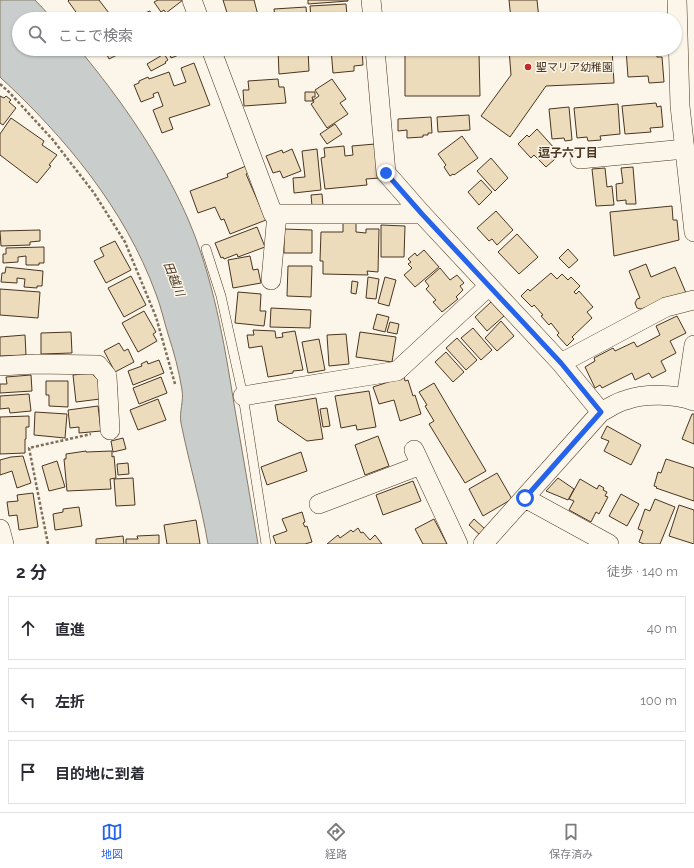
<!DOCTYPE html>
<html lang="ja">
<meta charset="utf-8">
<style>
:root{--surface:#fff;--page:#f7f7f7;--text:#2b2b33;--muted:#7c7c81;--line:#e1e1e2;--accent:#2563eb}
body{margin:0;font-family:Raleway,"Noto Sans JP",sans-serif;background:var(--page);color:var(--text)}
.stop{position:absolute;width:12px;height:12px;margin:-9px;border:3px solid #2563eb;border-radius:50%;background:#fff}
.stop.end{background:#2563eb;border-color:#fff;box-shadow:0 1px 4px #0008}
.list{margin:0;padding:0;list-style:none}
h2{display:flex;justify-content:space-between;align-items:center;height:52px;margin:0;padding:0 16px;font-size:17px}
h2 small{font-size:13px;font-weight:400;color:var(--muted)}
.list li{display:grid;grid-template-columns:26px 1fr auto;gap:12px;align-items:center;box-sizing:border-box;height:64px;margin:0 8px 8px;padding:0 8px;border:1px solid var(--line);border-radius:0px}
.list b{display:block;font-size:15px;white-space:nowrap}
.list em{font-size:13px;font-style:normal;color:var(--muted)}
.icon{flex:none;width:22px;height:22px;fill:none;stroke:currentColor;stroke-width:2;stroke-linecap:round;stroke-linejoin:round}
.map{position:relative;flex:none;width:694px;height:544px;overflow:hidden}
.search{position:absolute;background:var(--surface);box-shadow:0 1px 3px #0004;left:12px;right:12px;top:12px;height:44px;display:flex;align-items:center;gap:10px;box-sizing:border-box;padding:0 14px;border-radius:22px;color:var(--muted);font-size:15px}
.sheet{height:268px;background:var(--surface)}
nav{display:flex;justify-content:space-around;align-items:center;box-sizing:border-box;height:56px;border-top:1px solid var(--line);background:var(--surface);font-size:11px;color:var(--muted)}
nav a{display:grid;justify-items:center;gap:2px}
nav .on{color:var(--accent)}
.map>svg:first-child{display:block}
.water{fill:#c9cecd;stroke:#887966}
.building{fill:#ecdcbc;stroke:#4a3520}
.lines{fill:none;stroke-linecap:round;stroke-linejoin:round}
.service-casing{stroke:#4a3520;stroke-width:10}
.minor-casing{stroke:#4a3520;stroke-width:20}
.path{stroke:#7f6f5c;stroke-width:2.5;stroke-dasharray:3 2;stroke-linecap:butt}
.service{stroke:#fbf6e9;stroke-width:9}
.minor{stroke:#fbf6e9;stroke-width:19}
.route{stroke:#2563eb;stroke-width:5}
.poi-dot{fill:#c62828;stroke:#fbf6e9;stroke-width:1.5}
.labels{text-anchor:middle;stroke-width:3;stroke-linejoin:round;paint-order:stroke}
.poi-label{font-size:11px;fill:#4a3520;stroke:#fbf6e9;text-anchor:start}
.neighbourhood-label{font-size:12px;font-weight:bold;fill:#4a3520;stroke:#fbf6e9}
.water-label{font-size:12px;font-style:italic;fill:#4a3520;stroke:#fbf6e9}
</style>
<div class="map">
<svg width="694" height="544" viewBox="0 0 694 544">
<rect width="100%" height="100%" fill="#fbf6e9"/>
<path class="water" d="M0,0H35L53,19H19V49H79C122,101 161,157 188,219C213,277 224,341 234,404C242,450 250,497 258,544H208C201,503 189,463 181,423C179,412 184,401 182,390C179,371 174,352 168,334C164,321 161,307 156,294C125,209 65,137 0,77Z"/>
<path class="building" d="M69,0H99L112,17L110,19H81L68,1Z
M158,0H183L166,13L164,10L161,12L154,2Z
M223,0H254L259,19H229Z
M308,0H348V1L308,4Z
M509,0H537L539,19H511Z
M346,4L347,16H352L353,19H311L310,6Z
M306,7L307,19H275L274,9Z
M150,11L153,18L165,13L167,18L171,16L172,19H135V17Z
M189,13L191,19H174Z
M104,49H129L109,59Z
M168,49H189L183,51L184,53L171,58Z
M278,49H308L309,71L279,74Z
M331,49H362L363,65L354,66V71L333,73Z
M509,49H551V51L574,49H612L614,83L546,86L510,137L481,116L511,75Z
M626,49H656L657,57H662L664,82L649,83L648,76L628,77Z
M405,53H479L480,96H405Z
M164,54L168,60L165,62L166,63L151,71L147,64Z
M194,63L210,105L169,118L173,129L162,133L153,110L163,106L158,92L153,94L154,97L141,102L134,85L139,83V81L148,77L149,79L169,72L174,86L186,82L181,68Z
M278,79L279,87H284L286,103L244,106L243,90H249L248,81Z
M332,79L346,99L340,103L348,114L327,128L311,104L314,102L313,100L319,96L315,90Z
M305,92H315V97H312L313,101H305Z
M0,96L4,98L6,96L11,100L9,102L16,108L3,125L0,123Z
M656,103L657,107L661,106L663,127L650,128L651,132L625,134L622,106Z
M618,104L620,134L600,136L601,140L588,141L587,137L577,138L574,108Z
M569,107L572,140L565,141L564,138L552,139L549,109Z
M469,115L470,130L438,132L437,117Z
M431,117L432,133H428V135H423V137L407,138V130L398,131V119Z
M11,118L44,141L42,145L57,155L49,165L51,166L37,183L0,155V134Z
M335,124L342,134L327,144L320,134Z
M537,129L556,150L552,154L555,159L546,167L534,155L531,158L518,144L527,135L529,137Z
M462,136L478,158L454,175L453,174L450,176L444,167L446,165L438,154Z
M375,144L379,178L366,179L367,185L325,189L321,158L325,157L324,148L344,146L345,156L353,155L352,146Z
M292,149L301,171L283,178L280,171L273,173L266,156L282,150L283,153Z
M317,149L321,190L294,193L293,178L305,177L302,151Z
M491,158L508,178L495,191L477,171Z
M246,166L249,173L246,174L266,220L230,234L224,219L221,220L215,207L198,213L190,191L228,177L227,174Z
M633,167L636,204H626V200L617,201L616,184L623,183L621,168Z
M605,168L607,187L612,186L614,205L596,206L592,169Z
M481,180L492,192L479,205L468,192Z
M322,194L323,206H312L311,195Z
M672,206L673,220H677L679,240L614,256L610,212Z
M496,211L513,230L497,245L492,239L489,241L477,228Z
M343,222L356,223V232L366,233V229H379L378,272L367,271L368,275L323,274V261H320L321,232H343Z
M381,225L405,226L404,257H381Z
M257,227L265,247L238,257L237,254L224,259L223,257L221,258L215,243Z
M284,229L312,230V253H284Z
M40,230V241L30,242V245L1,246L0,231Z
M517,234L538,257L519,274L498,252Z
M115,241L131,270L106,283L94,261L104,256L100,248Z
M44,247V263H39V265H26V256L18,257V262L3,263V254H6V248Z
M568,249L578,260L569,268L559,258Z
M424,250L439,267L415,287L404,275L412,268L408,264L411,262L408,259L415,253L417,256Z
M250,256L253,270L258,269L261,283L233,288L228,260Z
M646,264L651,277L675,267L686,293L641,309L637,308L635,303L637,299L640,298L629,271Z
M288,266H312L311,297L287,296Z
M6,267L43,271L42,286H37V288L24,287L25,279L17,278V283L1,282L2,273H5Z
M440,268L450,280L457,275L464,283L460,286L463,290L456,297L458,299L442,312L433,302L436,300L426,289L429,286L425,281Z
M551,273L557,279L562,274L568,280L571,277L580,286L574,292L576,294L579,291L593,307L587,312L592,318L572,337L574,339L567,346L557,335L559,333L551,323L549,325L541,316L543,315L534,305L532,307L521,296L528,289L530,291Z
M131,276L146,305L124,317L108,288Z
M368,277L379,279L376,299L366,298Z
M385,277L396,280L389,306L378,303Z
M352,281L358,282L356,294L351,293Z
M0,289L40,292L38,318L0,315Z
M238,292L261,294L260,311H266L264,326L235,323Z
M491,302L504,316L487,331L475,317Z
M271,308L311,310L310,328L270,327Z
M144,311L156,332L153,334L157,341L138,352L122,323Z
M377,314L389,317L385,332L373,329Z
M677,316L686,333L670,341L676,353L661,361L666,371L652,378L649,373L635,380L632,373L602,388L600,385L595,388L585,367L595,361L594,358L613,348L615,351L634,342L637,347L660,335L656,326Z
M501,321L514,336L497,351L485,338Z
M390,322L399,324L397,334L387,332Z
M473,328L492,350L481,360L461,338Z
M253,330L275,331L276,338L283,337L282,333L295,331L303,370L293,371V373L268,377L262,346L249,348L247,335H254Z
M71,332L72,353L41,354V333Z
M360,332L396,337L392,362L356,357Z
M346,334L349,364L329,366L327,335Z
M25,335L26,355L0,356V337Z
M457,338L477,360L466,370L446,348Z
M319,339L325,370L308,373L302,342Z
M119,343L124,351L128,349L134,362L115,372L104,351Z
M446,352L464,372L453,382L435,362Z
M159,360L164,373L133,385L128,371L142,366L141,364L147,361L148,364Z
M91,373L98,379L100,399L76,402L73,375Z
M31,375L32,391L0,393V384H7L6,377Z
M161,377L167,393L139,404L133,388Z
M404,377L405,381L408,380L413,396L415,395L421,414L400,421L394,400L379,404L373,387Z
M46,381H68V407L49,406V395H46Z
M434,383L486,471L465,483L429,424L434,421L425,406L427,405L419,392Z
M369,391L376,427L357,430L356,425L341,428L335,396Z
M29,394L31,411L10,413L9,408L0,409V396Z
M316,398L323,439L307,441L278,421L275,405Z
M158,399L166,420L138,430L130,410Z
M98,406L101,431L79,433V427L70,428L68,410Z
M327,408L330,426L323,427L320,409Z
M35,412L67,414L65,438L34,435Z
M692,414H694V444L682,439Z
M29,416V427H26V439H25V453L0,454V417Z
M607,426L641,445L631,465L604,451L609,441L601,438Z
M378,436L389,466L365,475L355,445Z
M123,438L126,449L113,452L111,441Z
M86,451V452L112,451V457L114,456L116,478L110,479L111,489L67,491L64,459H66V454Z
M301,452L307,471L267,485L261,467Z
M23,456L31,483L17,488L12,471L0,475V460L11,457Z
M666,459L694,468V501L656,488L657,487L654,486L658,472L661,473Z
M57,461L65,487L49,491L42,466Z
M128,463L129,474L118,475L117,464Z
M497,473L512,499L483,516L469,489Z
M133,478L135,505L116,506L114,479Z
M558,478L574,489L568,500L546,491Z
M580,479L597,489L599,485L604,488L603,490L607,492L605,496L608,497L599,514L596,512L591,522L569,510L574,501L569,499Z
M413,481L421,501L383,515L376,495Z
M33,493L38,527L19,530L17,515L9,516L7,502L18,501L17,495Z
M621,494L639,504L627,526L609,516Z
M655,499L675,507L660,544H644L639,542L643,531L638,529L645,509L650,511Z
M679,505L694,510V544L669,536Z
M79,507L82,526L55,530L53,514L63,512V509Z
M302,512L305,522L303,523L305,527L307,526L312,542L305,544H276L273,536L287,531L282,519Z
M434,519L447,544H423L415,529Z
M474,519L485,529L480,535L469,525Z
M196,520L200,544H167L164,525Z
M358,528L361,533L363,532L370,540L375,535L382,544H327L338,535L340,538L351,530L353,532Z
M159,535V544H126V539H138L137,536Z
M123,536L124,544H96V539Z"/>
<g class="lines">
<g class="service-casing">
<path id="service" d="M206,249L221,296L243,396L266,544"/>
</g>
<g class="minor-casing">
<path id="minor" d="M192,0L199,19
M371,0L373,19
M677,0L680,106L694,232
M211,49L273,214H422
M375,49L386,173L422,214L561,363L601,412
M580,159L685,149
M271,280L277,214
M561,363L666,307L694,300
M0,366L36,364L98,365L107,376L110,430
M243,396L397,371L489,286
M686,398L694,345
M414,450L458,544
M525,498L609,544
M319,504L421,465
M0,529L4,544
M483,544L601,412C609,408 617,402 626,400C645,393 675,394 694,401"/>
</g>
<path class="path" d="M0,84L9,92L53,140L94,193L125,242L156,317L175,384
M48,544L29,448L91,434"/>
<use href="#service" class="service"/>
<use href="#minor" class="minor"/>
</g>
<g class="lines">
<path class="route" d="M386,173L422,214L561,363L601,412L525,498"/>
</g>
<circle class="poi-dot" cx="528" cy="67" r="4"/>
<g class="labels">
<g class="poi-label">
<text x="536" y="71">聖マリア幼稚園</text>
</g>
<g class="neighbourhood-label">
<text x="568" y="157">逗子六丁目</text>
</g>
<g class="water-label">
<text transform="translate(174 279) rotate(68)" y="4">田越川</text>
</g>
</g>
</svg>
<div class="stop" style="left:525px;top:498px"></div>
<div class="stop end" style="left:386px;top:173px"></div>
<div class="search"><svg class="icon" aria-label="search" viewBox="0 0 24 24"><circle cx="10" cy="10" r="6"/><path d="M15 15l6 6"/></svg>ここで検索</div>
</div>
<section class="sheet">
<h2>2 分<small>徒歩 · 140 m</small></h2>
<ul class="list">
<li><svg class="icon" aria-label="ahead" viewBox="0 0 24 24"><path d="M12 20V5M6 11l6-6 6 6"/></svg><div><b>直進</b></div><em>40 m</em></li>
<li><svg class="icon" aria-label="left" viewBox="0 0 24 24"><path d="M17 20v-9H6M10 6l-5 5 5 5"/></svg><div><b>左折</b></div><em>100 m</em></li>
<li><svg class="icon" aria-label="arrive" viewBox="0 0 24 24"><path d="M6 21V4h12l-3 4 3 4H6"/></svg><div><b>目的地に到着</b></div></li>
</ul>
</section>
<nav>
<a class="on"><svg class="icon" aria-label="map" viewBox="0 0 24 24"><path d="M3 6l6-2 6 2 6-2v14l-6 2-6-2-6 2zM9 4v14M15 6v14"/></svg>地図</a>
<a><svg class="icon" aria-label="directions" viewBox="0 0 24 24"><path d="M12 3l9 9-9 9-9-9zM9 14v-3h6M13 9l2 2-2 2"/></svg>経路</a>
<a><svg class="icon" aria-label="saved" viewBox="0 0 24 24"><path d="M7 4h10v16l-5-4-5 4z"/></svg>保存済み</a>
</nav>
